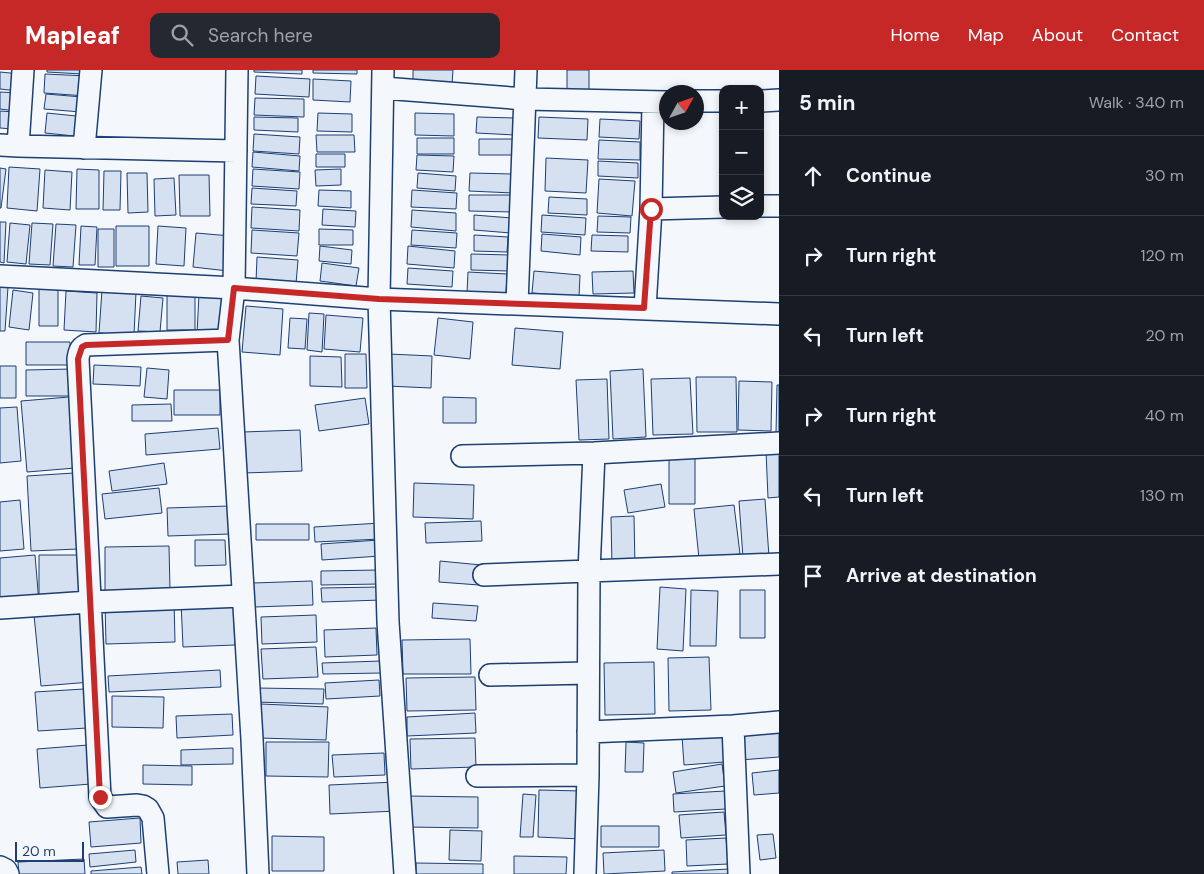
<!DOCTYPE html>
<meta charset="utf-8">
<style>
:root{--surface:#171b24;--page:#242831;--text:#f1f3f6;--muted:#9ea1a6;--line:#363941;--accent:#c62828}
body{margin:0;font-family:"DM Sans",sans-serif;background:var(--page);color:var(--text)}
.controls{position:absolute;right:15px;top:15px;display:grid;overflow:hidden;border-radius:10px;box-shadow:0 2px 8px #0003}
.controls button{width:45px;height:45px;display:grid;place-items:center;padding:0;border:0;border-bottom:1px solid var(--line);background:var(--surface);color:var(--text);font:25px sans-serif}
.compass{position:absolute;left:659px;top:15px;width:45px;height:45px;border-radius:50%;background:var(--surface);box-shadow:0 2px 8px #0003;rotate:50deg}
.scale{position:absolute;left:15px;bottom:12px;width:69px;box-sizing:border-box;padding-left:5px;border:2px solid #1d3f73;border-top:0;font-size:14px;line-height:18px;white-space:nowrap;color:#1d3f73;-webkit-text-stroke:4px #f4f7fb;paint-order:stroke}
.stop{position:absolute;width:15px;height:15px;margin:-11px;border:4px solid #c62828;border-radius:50%;background:#fff}
.stop.end{background:#c62828;border-color:#fff;box-shadow:0 1px 5px #0008}
.list{margin:0;padding:0;list-style:none}
h2{display:flex;justify-content:space-between;align-items:center;height:65px;margin:0;padding:0 20px;font-size:21px}
h2 small{font-size:16px;font-weight:400;color:var(--muted)}
.list li{display:grid;grid-template-columns:32px 1fr auto;gap:15px;align-items:center;box-sizing:border-box;height:80px;padding:0 20px;border-top:1px solid var(--line)}
.list b{display:block;font-size:19px;white-space:nowrap}
.list em{font-size:16px;font-style:normal;color:var(--muted)}
.icon{flex:none;width:28px;height:28px;fill:none;stroke:currentColor;stroke-width:2;stroke-linecap:round;stroke-linejoin:round}
.map{position:relative;flex:none;width:779px;height:804px;overflow:hidden}
header{display:flex;align-items:center;gap:30px;box-sizing:border-box;height:70px;padding:0 25px;background:var(--accent);color:#fff}
header strong{font-size:24px}
nav{display:flex;gap:28px;margin-inline-start:auto;font-size:18px}
.search{width:350px;height:45px;background:var(--page);display:flex;align-items:center;gap:12px;box-sizing:border-box;padding:0 18px;border-radius:10px;color:var(--muted);font-size:19px}
main{display:flex}
aside{flex:1;background:var(--surface)}
.map>svg:first-child{display:block}
.building{fill:#d5e0f0;stroke:#1d3f73}
.lines{fill:none;stroke-linecap:round;stroke-linejoin:round}
.street-casing{stroke:#1d3f73;stroke-width:24}
.street{stroke:#f4f7fb;stroke-width:21}
.route{stroke:#c62828;stroke-width:6}
</style>
<header>
<strong>Mapleaf</strong>
<div class="search"><svg class="icon" aria-label="search" viewBox="0 0 24 24"><circle cx="10" cy="10" r="6"/><path d="M15 15l6 6"/></svg>Search here</div>
<nav><a>Home</a><a>Map</a><a>About</a><a>Contact</a></nav>
</header>
<main>
<div class="map">
<svg width="779" height="804" viewBox="0 0 779 804">
<rect width="100%" height="100%" fill="#f4f7fb"/>
<path class="building" d="M47,0H82V4L47,2Z
M254,0H302V4L254,2Z
M313,0H357V4L313,3Z
M413,0H453L452,15L413,14Z
M567,0H589V22L567,23Z
M0,2L20,4L18,21L0,19Z
M45,4L87,6L86,26L44,23Z
M256,6L310,9L309,27L255,24Z
M313,9L351,11L350,32L313,30Z
M0,22L18,23L16,41L0,39Z
M46,24L82,27L81,42L44,39Z
M255,28L304,29V47L254,45Z
M0,41L15,42L13,59L0,58Z
M47,43L86,47L84,67L45,63Z
M318,43L352,44V62L317,61Z
M415,43L454,44V66L415,65Z
M254,47L298,48V62L254,60Z
M477,47L515,48V65L476,63Z
M539,47L588,49L587,70L538,68Z
M600,49L640,51L639,69L599,67Z
M254,64L300,67L299,84L253,81Z
M316,65H354L355,82H317Z
M417,68H454V84H417Z
M479,69H516V85H479Z
M599,70L640,72V90L598,89Z
M253,82L300,86L299,101L252,97Z
M316,84H345V97H316Z
M417,85L454,86L453,102L416,100Z
M546,88L588,90L586,123L545,121Z
M598,91L638,93V108L598,106Z
M9,97L40,99L37,141L7,138Z
M0,98L6,99L1,138H0Z
M77,99L99,100V139H76Z
M253,99L300,102L299,119L252,116Z
M341,99V115L316,116L315,100Z
M45,100L72,102L70,140L43,138Z
M104,101H121L120,140H103Z
M127,103H147L148,142L128,143Z
M418,103L456,106L455,121L417,118Z
M470,103L513,104V123L469,121Z
M179,105H209L210,146H180Z
M174,108L176,145L155,146L154,109Z
M599,109L635,111L632,146L597,143Z
M252,118L297,121L296,136L251,134Z
M319,120L351,121V138L318,136Z
M412,120L457,123L456,139L411,137Z
M469,125H511L512,142L469,141Z
M549,127L587,129V145L548,143Z
M252,137L300,140L299,161L251,158Z
M323,139L356,141L355,157L322,155Z
M412,140L456,143V161L411,157Z
M474,145L512,148L511,163L474,160Z
M542,145L586,148L585,165L541,162Z
M598,146L631,147L630,163L597,162Z
M0,152H6L4,193L0,192Z
M10,153L30,155L26,194L7,192Z
M32,153L53,154L50,195L29,194Z
M56,154L76,155L73,197L53,196Z
M81,156L97,157L95,195H79Z
M116,156H149V196H116Z
M158,156L186,158L184,196L156,194Z
M98,159H114V197H98Z
M319,159L353,160V175H319Z
M252,160L299,163L297,186L251,183Z
M412,160L457,163L456,178L411,175Z
M196,163L231,166L228,201L193,197Z
M542,164L581,167L580,185L541,181Z
M474,165L508,167L507,182L474,181Z
M592,165L628,166V182L591,181Z
M320,176L352,180L351,194L319,191Z
M408,176L455,181L454,198L407,194Z
M471,184L510,185L509,201L471,200Z
M257,187L298,190L296,214L256,212Z
M322,193L359,198L356,216L320,211Z
M408,198L453,201L452,217L407,214Z
M534,201L580,205L579,227L532,223Z
M633,201L634,223L593,224L592,202Z
M468,202L507,204L506,225L467,223Z
M0,216L8,217L5,261H0Z
M39,217H58V256H39Z
M13,220L33,223L29,260L9,257Z
M102,220L136,222L134,265L99,263Z
M66,221L97,223L96,262L64,260Z
M167,224H195V260H167Z
M199,224L222,226L220,265L197,264Z
M141,226L163,228L160,262L138,261Z
M246,236L283,239L280,285L242,282Z
M309,243L324,244L322,282L307,280Z
M326,245L363,248L360,282L324,279Z
M290,248L307,249L305,279L288,278Z
M438,248L473,252L470,289L434,285Z
M515,258L563,262L560,299L512,295Z
M26,272H70V295H26Z
M345,284H366L367,318H345Z
M389,284L432,286L431,318L387,316Z
M310,286L341,287L342,317L310,316Z
M94,295L141,297L140,316L93,314Z
M0,296H16V328H0Z
M147,298L169,300L167,329L144,327Z
M72,299L73,326H26V300Z
M643,299L646,367L613,369L610,301Z
M696,307H736L737,362H697Z
M690,308L693,364L653,365L651,309Z
M607,309L609,369L579,370L576,310Z
M739,311L772,312L771,361L738,360Z
M777,315H779V363H776Z
M174,320H220V345H174Z
M69,327L75,398L27,402L21,331Z
M443,327L476,328V353H443Z
M365,328L369,354L319,361L315,335Z
M171,334L172,351H132V335Z
M17,337L21,391L0,393V338Z
M218,358L220,379L146,385L145,364Z
M300,360L302,401L244,403L243,362Z
M766,381H779V427L768,428Z
M695,388V434H669V389Z
M164,393L167,414L112,421L109,401Z
M74,403L78,479L31,481L27,406Z
M414,413L474,415L473,449L413,447Z
M661,414L665,437L628,443L624,420Z
M159,418L162,443L105,449L102,424Z
M765,429L769,487L743,488L739,431Z
M20,430L24,479L0,481V432Z
M734,435L740,484L699,489L694,439Z
M229,436L230,464L168,466L167,438Z
M634,446L635,497L612,498L611,447Z
M481,451L482,471L426,473L425,453Z
M381,453V469L315,472L314,457Z
M256,454H309V470H256Z
M195,470H225L226,495L195,496Z
M379,470L380,486L322,490L321,474Z
M169,476L170,520L105,521V477Z
M35,485L39,533L0,536V488Z
M39,485H85L86,527H39Z
M440,491L481,495L479,515L439,512Z
M379,500V514L321,515V501Z
M312,511L313,535L254,537L253,513Z
M380,517L381,530L322,532L321,518Z
M660,517L686,519L683,581L657,579Z
M691,520L718,521L716,576H690Z
M740,520H765V568H740Z
M174,530L175,572L106,574L105,532Z
M233,530L235,575L183,577L181,532Z
M433,533L478,536L476,551L432,548Z
M84,540L91,612L41,616L34,545Z
M316,545L317,572L262,574L261,547Z
M376,558L377,585L325,587L324,560Z
M470,569L471,604H403L402,570Z
M316,577L318,607L263,609L261,579Z
M709,587L711,640L669,641L668,588Z
M381,591L382,603L323,604L322,593Z
M654,592L655,644L605,645L604,593Z
M220,600L221,617L109,622L108,606Z
M475,607L476,640L407,641L406,608Z
M379,610L380,626L326,629L325,613Z
M255,618L324,619L323,634L255,632Z
M84,619L87,658L38,661L35,622Z
M112,626L164,627L163,658L112,657Z
M261,634L328,637L326,670L260,668Z
M475,643L476,663L407,666V647Z
M232,644L233,665L177,668L176,646Z
M779,660V687L740,690L738,663Z
M722,663L725,692L684,695L682,666Z
M475,668L476,697L411,699L410,669Z
M266,672H329L328,707L266,706Z
M626,672L644,673L643,702H625Z
M88,675L91,714L40,718L37,679Z
M233,678V694L181,695V680Z
M384,683L385,705L334,707L332,685Z
M722,694L725,716L676,723L673,702Z
M143,695L192,696V715L143,714Z
M779,700V723L754,725L752,703Z
M396,712L397,741L330,744L329,715Z
M539,720L582,721L581,769L538,767Z
M725,721L726,739L674,742L673,724Z
M523,724L536,725L533,767H520Z
M408,726L478,727V758L408,757Z
M724,742L726,765L681,768L679,745Z
M140,748L141,773L91,777L89,752Z
M601,756H659V777H601Z
M450,760L482,761L481,791L449,790Z
M773,764L776,788L760,790L757,765Z
M272,766L324,767V801H272Z
M726,768L728,794L687,796L686,770Z
M135,780L136,792L90,797L89,784Z
M664,780L665,801L604,804L603,783Z
M514,786L567,787L566,804H514Z
M84,789L85,804H19L18,792Z
M208,790L209,804H178L177,792Z
M416,793L483,794V804H416Z
M141,797L142,804H91V801Z
M729,799V804H672V802Z"/>
<g class="lines">
<g class="street-casing">
<path id="street" d="M237,0L234,218L228,270L252,669L258,804
M383,0L379,229L388,552L405,804
M383,18L525,29L666,32
M696,31H723
M760,31L779,30
M0,75L18,76L236,81
M18,76L23,0
M84,78L91,0
M760,136H779
M651,139L723,137
M0,206L234,218L379,229L779,244
M517,234L526,0
M645,238L651,139L653,32
M462,386L594,383L779,373
M484,505L779,494
M0,538L90,532L243,526
M490,605L588,603
M733,656L739,804
M588,662L733,656L779,652
M477,706L588,705
M0,797L6,800L8,804
M158,804L153,748L148,739L143,736L137,735L107,737L100,727L78,289C79,282 80,278 86,275L228,270
M585,804L588,705L589,502L594,383"/>
</g>
<use href="#street" class="street"/>
</g>
<g class="lines">
<path class="route" d="M100,727L78,289L82,277L86,275L228,270L234,218L379,229L644,238L651,139"/>
</g>
</svg>
<div class="controls">
<button>+</button>
<button>−</button>
<button><svg class="icon" aria-label="layers" viewBox="0 0 24 24"><path d="M12 4l9 5-9 5-9-5zM3 14l9 5 9-5"/></svg></button>
</div>
<svg class="compass" viewBox="-18 -18 36 36"><path d="M0-13l5 13h-10z" fill="#e53935"/><path d="M0 13l5-13h-10z" fill="#9ea1a6"/></svg>
<div class="scale">20 m</div>
<div class="stop" style="left:651px;top:139px"></div>
<div class="stop end" style="left:100px;top:727px"></div>
</div>
<aside>
<h2>5 min<small>Walk · 340 m</small></h2>
<ul class="list">
<li><svg class="icon" aria-label="ahead" viewBox="0 0 24 24"><path d="M12 20V5M6 11l6-6 6 6"/></svg><div><b>Continue</b></div><em>30 m</em></li>
<li><svg class="icon" aria-label="right" viewBox="0 0 24 24"><path d="M7 20v-9h11M14 6l5 5-5 5"/></svg><div><b>Turn right</b></div><em>120 m</em></li>
<li><svg class="icon" aria-label="left" viewBox="0 0 24 24"><path d="M17 20v-9H6M10 6l-5 5 5 5"/></svg><div><b>Turn left</b></div><em>20 m</em></li>
<li><svg class="icon" aria-label="right" viewBox="0 0 24 24"><path d="M7 20v-9h11M14 6l5 5-5 5"/></svg><div><b>Turn right</b></div><em>40 m</em></li>
<li><svg class="icon" aria-label="left" viewBox="0 0 24 24"><path d="M17 20v-9H6M10 6l-5 5 5 5"/></svg><div><b>Turn left</b></div><em>130 m</em></li>
<li><svg class="icon" aria-label="arrive" viewBox="0 0 24 24"><path d="M6 21V4h12l-3 4 3 4H6"/></svg><div><b>Arrive at destination</b></div></li>
</ul>
</aside>
</main>
